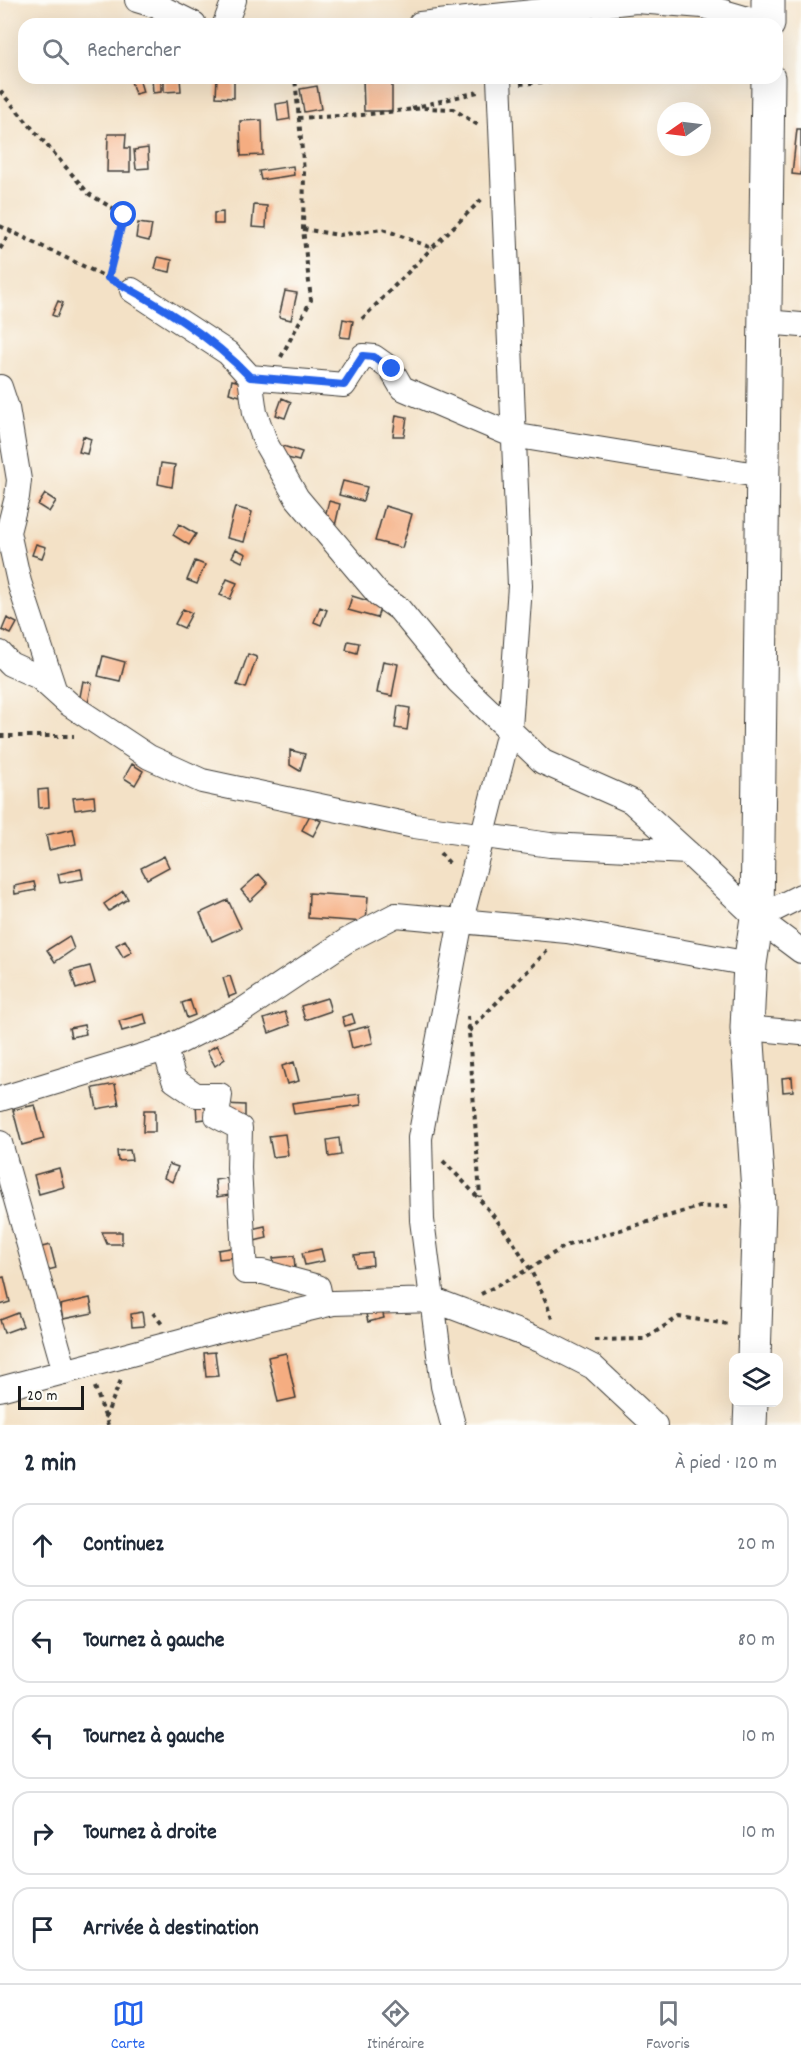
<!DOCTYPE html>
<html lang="fr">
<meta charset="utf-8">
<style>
:root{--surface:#fff;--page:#f6f6f7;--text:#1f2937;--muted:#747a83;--line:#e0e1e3;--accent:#2563eb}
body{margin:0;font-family:Dekko,sans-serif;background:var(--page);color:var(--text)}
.controls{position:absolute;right:18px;bottom:18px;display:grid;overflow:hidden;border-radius:12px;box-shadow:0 6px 24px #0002}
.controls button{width:54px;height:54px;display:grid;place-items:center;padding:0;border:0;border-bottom:2px solid var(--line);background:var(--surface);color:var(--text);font:30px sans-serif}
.compass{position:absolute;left:657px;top:102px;width:54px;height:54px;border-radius:50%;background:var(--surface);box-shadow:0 6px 24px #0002;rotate:256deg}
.scale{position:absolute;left:18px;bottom:15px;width:66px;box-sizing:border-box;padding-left:6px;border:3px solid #1c1c1c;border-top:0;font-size:16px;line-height:21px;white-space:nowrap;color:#1c1c1c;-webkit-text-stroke:4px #fdfcf7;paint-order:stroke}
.stop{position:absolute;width:18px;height:18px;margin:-14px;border:4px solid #2563eb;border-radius:50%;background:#fff}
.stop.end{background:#2563eb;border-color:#fff;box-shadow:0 2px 6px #0008}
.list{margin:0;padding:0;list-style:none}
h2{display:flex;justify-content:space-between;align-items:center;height:78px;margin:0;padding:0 24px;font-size:26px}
h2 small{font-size:20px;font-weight:400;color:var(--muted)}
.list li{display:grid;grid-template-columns:39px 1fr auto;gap:18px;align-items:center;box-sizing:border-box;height:84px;margin:0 12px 12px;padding:0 12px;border:2px solid var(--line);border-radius:18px}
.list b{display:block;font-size:22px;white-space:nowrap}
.list em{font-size:20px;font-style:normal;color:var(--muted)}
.icon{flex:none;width:33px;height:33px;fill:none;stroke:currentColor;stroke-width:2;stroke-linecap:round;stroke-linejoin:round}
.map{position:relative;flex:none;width:801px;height:1425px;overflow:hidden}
.search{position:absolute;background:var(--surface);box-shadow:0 6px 24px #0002;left:18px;right:18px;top:18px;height:66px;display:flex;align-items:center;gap:15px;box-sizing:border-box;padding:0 21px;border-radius:18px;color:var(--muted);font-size:22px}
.sheet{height:558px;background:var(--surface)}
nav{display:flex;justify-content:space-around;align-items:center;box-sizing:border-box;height:84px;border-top:2px solid var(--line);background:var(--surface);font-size:16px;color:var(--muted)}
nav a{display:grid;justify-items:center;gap:3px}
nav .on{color:var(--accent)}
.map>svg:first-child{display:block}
.building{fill:#f5ad81}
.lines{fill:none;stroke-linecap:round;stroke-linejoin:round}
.minor-casing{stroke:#3c3a36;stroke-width:26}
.trunk-casing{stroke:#3c3a36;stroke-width:35}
.path{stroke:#3c3a36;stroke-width:4;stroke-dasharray:4.5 4.5;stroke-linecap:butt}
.minor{stroke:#fff;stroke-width:24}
.trunk{stroke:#fff;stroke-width:33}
.route{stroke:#2563eb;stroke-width:8}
</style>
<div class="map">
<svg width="801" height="1425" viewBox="0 0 801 1425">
<rect width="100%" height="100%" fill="#fdfcf7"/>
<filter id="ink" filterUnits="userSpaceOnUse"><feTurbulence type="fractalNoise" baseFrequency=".0167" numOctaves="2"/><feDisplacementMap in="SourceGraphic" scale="12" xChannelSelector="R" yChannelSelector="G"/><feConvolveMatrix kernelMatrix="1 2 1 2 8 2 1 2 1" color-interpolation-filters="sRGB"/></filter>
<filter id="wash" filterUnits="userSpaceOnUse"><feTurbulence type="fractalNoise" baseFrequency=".008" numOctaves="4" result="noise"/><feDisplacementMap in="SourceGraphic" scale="24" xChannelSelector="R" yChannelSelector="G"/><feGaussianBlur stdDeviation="1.35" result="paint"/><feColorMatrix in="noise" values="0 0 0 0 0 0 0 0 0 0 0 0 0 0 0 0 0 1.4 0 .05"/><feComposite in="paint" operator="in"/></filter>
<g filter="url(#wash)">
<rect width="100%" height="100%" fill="#f3e1c6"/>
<g id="blocks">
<path class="building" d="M130,78H139L143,92L135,94Z
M152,78H161V92L153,93Z
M164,78H180L181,91L164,92Z
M217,78H234V98L216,97Z
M363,78H392V111H364Z
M317,86L321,109L304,112L300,89Z
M288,102L290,119L278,121L276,104Z
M262,120L263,155L241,156L240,121Z
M797,129H801V175L792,174Z
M108,134H126L125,148H130V172H107Z
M148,148L149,168L136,169L134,150Z
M293,166L294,175L261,180L259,171Z
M254,205L267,206L266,228L252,227Z
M223,212V224H214V213Z
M138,223L152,225L149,241L136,238Z
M158,257L172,260L170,272L155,269Z
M285,291L297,293L291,320L279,317Z
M58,301L63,303L57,317L52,315Z
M343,319L353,321L350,338L340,337Z
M232,380L244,383L240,396L229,393Z
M282,398L291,402L285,418L276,415Z
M396,415L407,417L404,436H393Z
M83,436L91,439L87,454L79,452Z
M283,446L302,452L299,461L280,456Z
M161,463L175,465L172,487L158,484Z
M343,481L367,487L363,501L339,495Z
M45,494L56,501L49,512L38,505Z
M329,501L340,504L335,526L323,524Z
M385,506L412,514L402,548L375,541Z
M235,507L252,512L244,542L227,538Z
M179,524L196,534L189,545L173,535Z
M36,544L46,547L42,558L32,555Z
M236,549L246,554L242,562L232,557Z
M195,561L205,565L197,584L187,580Z
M227,579L237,583L230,599L220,595Z
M352,596L381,605L377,618L348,610Z
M320,607L327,610L321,625L314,622Z
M183,609L192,613L184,628L175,624Z
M7,618L17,623L11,634L2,630Z
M348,641L359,643L357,653L346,650Z
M248,654L257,657L246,688L237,685Z
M103,656L125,662L120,681L98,676Z
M383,661L398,664L392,696L377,693Z
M83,681L92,683L88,704L79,702Z
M398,706L410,708L407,730L395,728Z
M290,750L305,754L300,771L290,765Z
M132,764L143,771L135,785L124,778Z
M48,789L49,807L39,808L38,790Z
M94,796L95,807L75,810L73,798Z
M310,815L321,821L313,836L302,830Z
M73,829L76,844L49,850L46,835Z
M164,856L169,867L147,879L141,868Z
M81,869L83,879L60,883L58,874Z
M259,874L268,884L250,901L241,890Z
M34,882L36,890L15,894L14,886Z
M123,891L128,899L109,911L104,904Z
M309,893L368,897L366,922L308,918Z
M228,900L241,928L212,941L200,913Z
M69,936L74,949L55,962L47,950Z
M125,940L132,952L123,957L116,945Z
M90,966L95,983L76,989L71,971Z
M230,976L236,994L229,997L223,978Z
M327,998L331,1011L305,1020L301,1006Z
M190,1000L195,1015L187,1018L182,1003Z
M285,1012L290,1025L269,1033L264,1019Z
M144,1014L147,1024L122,1031L119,1021Z
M352,1014L355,1023L345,1026L342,1017Z
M84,1025L86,1034L71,1037L69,1028Z
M369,1026L373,1043L352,1048L348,1031Z
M217,1045L225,1059L215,1066L207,1051Z
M294,1062L299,1081L287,1084L282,1066Z
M792,1077L793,1091L783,1092L782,1078Z
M115,1084L119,1105L97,1109L93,1088Z
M360,1094L361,1105L294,1114L292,1103Z
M196,1103H205L206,1119L197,1120Z
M224,1104L245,1105V1117L223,1116Z
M35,1105L44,1139L22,1145L13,1110Z
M144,1110H155V1132H143Z
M285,1134L288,1155L273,1157L269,1136Z
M339,1138L341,1155L329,1157L327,1140Z
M130,1150L132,1160L118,1161L117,1151Z
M169,1164L178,1167L172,1182L164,1178Z
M59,1168L64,1187L39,1194L34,1175Z
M227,1178L230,1195L217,1197L215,1180Z
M265,1226L267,1238L254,1241L251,1229Z
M102,1232H122V1244H107Z
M50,1245L56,1268L44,1271L38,1248Z
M237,1247L238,1257L219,1259L218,1250Z
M321,1249L324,1261L305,1265L302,1253Z
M372,1253L373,1265L356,1267L354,1255Z
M294,1256L295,1269L274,1271L273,1258Z
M4,1277L10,1302L0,1305V1278Z
M90,1298L93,1313L63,1319L60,1305Z
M381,1306L384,1318L368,1322L365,1310Z
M142,1312L144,1326L132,1327L131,1314Z
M18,1313L23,1326L4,1333L0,1320Z
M215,1352L218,1376L206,1377L204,1353Z
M286,1353L296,1398L278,1402L268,1357Z"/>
</g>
</g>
<g filter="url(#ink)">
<use href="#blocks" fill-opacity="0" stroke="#3c3a36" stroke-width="1.5"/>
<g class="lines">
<g class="minor-casing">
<path id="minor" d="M137,0L160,7L194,24
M225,24L234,0
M420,24L636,1L703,6L765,24
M132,290L228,353L250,377L344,385L363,356L374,357L391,369L402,388L512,435L763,476
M765,322L801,325
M250,377L255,413L266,444L297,498L379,595L399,609L458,681L543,762L631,801L687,852
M0,387L7,408L19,480L17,497L8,532L19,582L54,689
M0,653L10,664L39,677L69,704L149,757L202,781L414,826L550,845L687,852L757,918L801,951
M757,918L801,896
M747,1028L801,1033
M165,1049L174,1080L196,1095H220L217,1116L240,1128L239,1168L245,1272H263L318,1287L322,1306
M0,1099L165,1049L243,1010L346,941L396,915L567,931L750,964
M0,1143L65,1372
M0,1389L225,1329L333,1303L434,1300L540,1340L593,1367L655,1425
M453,1425L443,1386L422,1220L420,1138L461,920L510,728L520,586L499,78"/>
</g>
<g class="trunk-casing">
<path id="trunk" d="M768,0V24
M754,1358L759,1206L747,1028L750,964L757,918L768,78
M750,1425L751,1402"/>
</g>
<path class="path" d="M520,84L585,78
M0,91L89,194L124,215L108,278
M412,108L478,92
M298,118L362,115L424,108L453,109L478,125
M0,226L110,279
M303,229L339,235L383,229L432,248L482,199
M0,249L11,231
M362,319L432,248
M281,357L311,300L303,229L304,171L295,78
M0,736H74
M440,853L451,865
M468,1016L480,1197
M469,1031L547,951
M443,1161C488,1205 534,1260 553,1322
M481,1294L529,1269L565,1246L699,1207L731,1206
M153,1313L162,1324
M594,1340L644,1339L679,1317L729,1324
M95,1387L108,1425
M105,1418L121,1380"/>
<use href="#minor" class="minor"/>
<use href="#trunk" class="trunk"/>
</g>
</g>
<g class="lines" filter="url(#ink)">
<path class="route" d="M124,215L108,278C157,302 213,338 250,377L344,385L363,356L374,357L392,369"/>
</g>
</svg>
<div class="controls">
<button><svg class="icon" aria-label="layers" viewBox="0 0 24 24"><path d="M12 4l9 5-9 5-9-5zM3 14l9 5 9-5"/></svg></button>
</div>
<svg class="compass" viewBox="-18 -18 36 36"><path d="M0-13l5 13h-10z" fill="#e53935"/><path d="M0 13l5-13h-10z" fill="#747a83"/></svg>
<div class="scale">20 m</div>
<div class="stop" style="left:124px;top:215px"></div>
<div class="stop end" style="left:392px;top:369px"></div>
<div class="search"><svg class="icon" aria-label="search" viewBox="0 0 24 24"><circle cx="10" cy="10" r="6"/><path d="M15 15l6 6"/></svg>Rechercher</div>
</div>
<section class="sheet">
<h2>2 min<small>À pied · 120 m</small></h2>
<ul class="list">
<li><svg class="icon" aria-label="ahead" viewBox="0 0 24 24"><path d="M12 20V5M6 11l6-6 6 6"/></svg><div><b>Continuez</b></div><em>20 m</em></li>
<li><svg class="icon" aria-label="left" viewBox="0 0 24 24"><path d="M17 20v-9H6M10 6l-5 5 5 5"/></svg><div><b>Tournez à gauche</b></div><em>80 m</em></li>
<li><svg class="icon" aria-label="left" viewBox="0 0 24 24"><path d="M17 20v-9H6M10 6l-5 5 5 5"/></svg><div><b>Tournez à gauche</b></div><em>10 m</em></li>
<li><svg class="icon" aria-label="right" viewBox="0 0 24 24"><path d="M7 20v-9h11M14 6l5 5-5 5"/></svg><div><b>Tournez à droite</b></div><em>10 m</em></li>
<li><svg class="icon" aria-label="arrive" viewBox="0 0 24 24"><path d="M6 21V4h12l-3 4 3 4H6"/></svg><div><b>Arrivée à destination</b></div></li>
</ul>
</section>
<nav>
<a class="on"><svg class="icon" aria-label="map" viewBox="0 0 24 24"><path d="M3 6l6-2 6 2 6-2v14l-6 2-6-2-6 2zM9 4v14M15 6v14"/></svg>Carte</a>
<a><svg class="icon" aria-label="directions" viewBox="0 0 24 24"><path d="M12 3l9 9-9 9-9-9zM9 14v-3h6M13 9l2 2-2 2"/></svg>Itinéraire</a>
<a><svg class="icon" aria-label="saved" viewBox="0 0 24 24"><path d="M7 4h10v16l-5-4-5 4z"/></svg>Favoris</a>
</nav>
